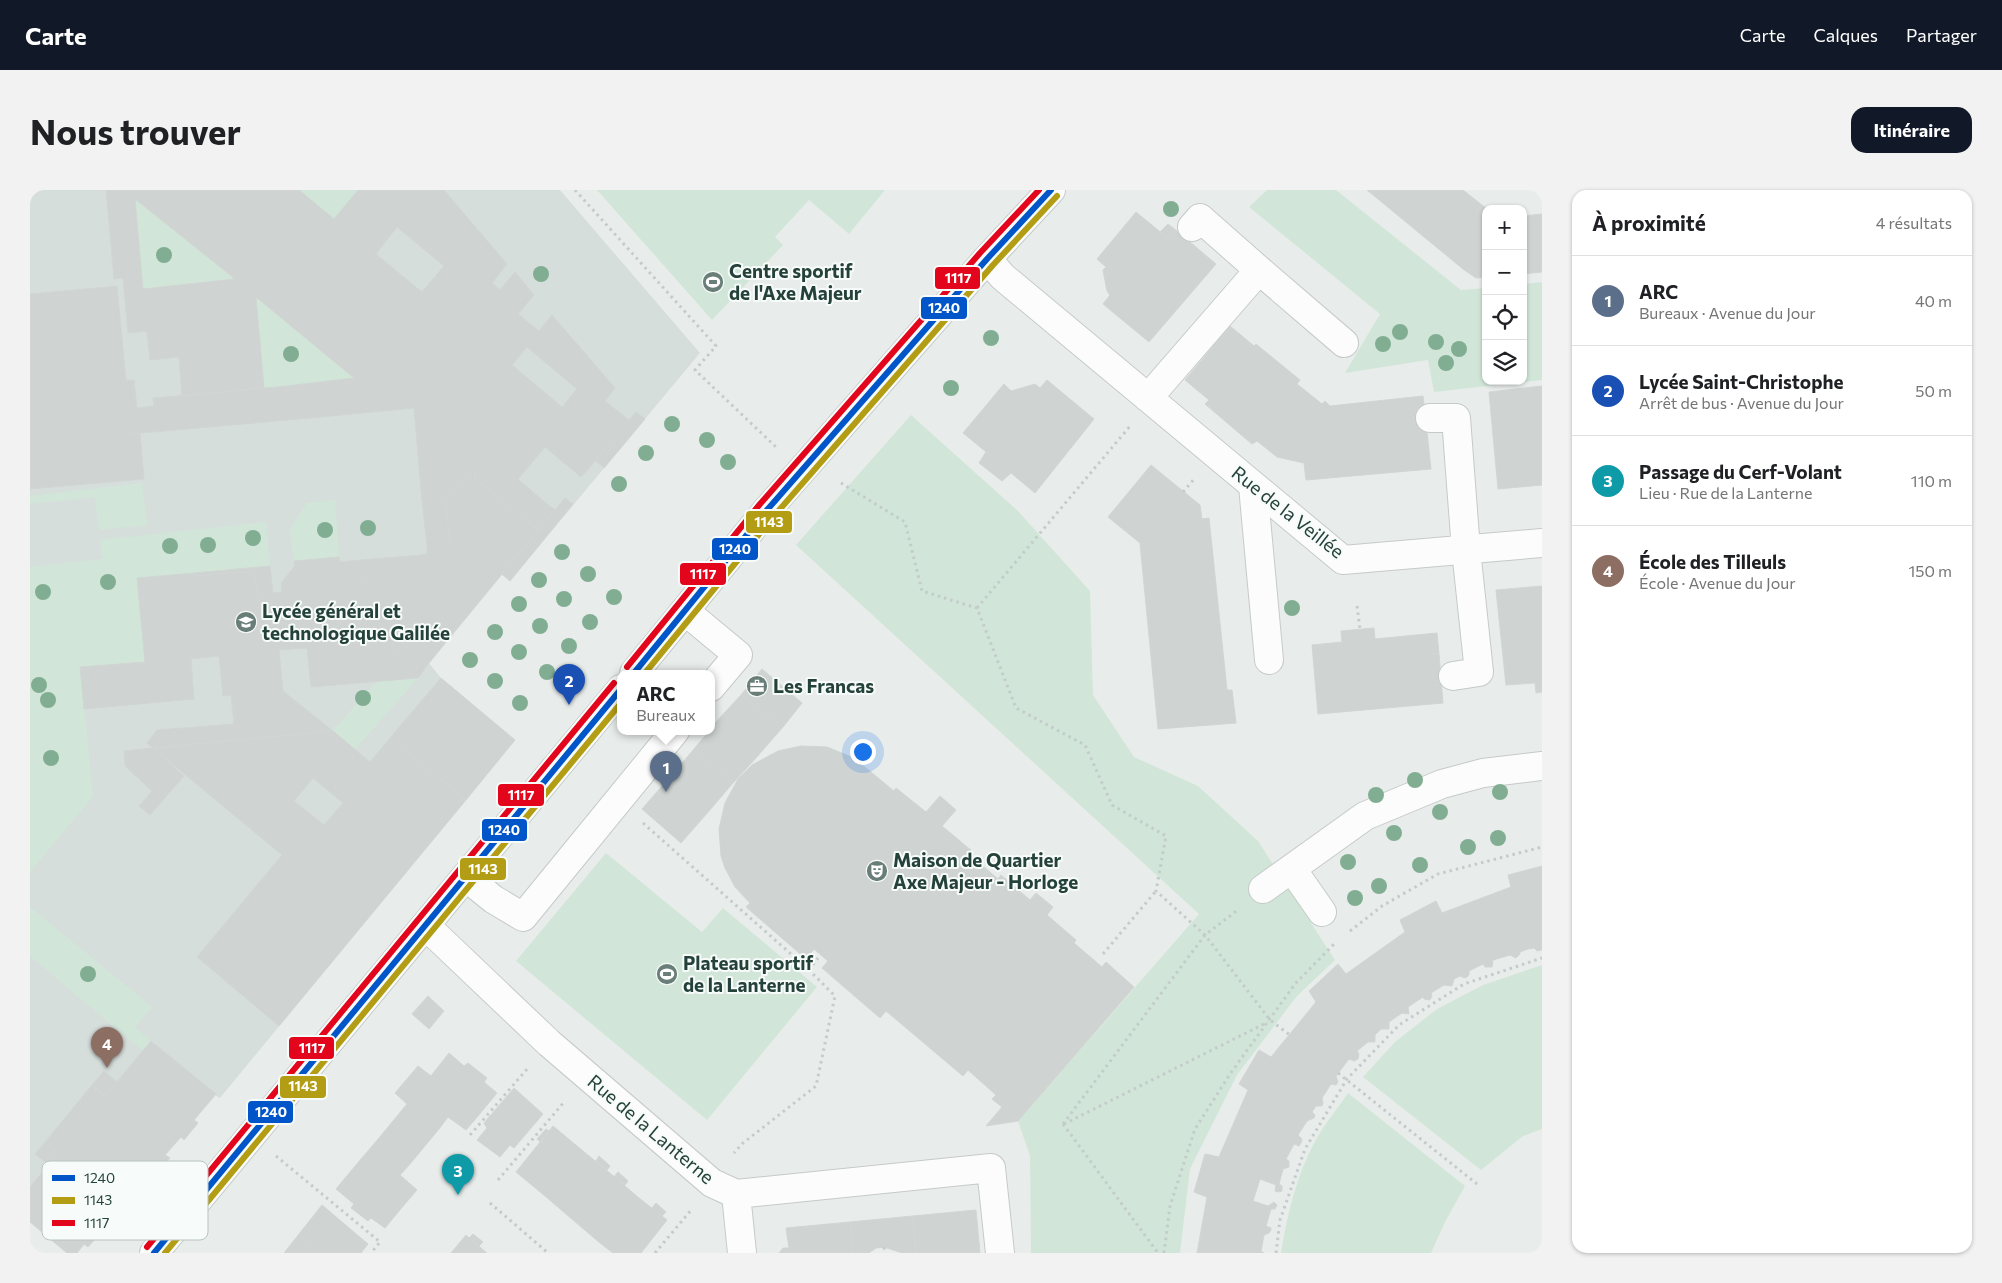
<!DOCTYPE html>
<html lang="fr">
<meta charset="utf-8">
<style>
:root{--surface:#fff;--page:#f2f2f2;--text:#202124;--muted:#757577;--line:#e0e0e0;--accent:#111827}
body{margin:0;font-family:Commissioner,sans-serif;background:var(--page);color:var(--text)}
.controls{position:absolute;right:15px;top:15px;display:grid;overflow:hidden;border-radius:10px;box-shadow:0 1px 4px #0004}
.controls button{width:45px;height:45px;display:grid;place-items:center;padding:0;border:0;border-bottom:1px solid var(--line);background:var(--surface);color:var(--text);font:25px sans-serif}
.you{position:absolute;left:832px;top:561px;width:18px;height:18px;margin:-12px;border:4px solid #fff;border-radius:50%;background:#1a73e8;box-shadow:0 0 0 8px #1a73e833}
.badge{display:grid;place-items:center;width:32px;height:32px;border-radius:50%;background:var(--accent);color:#fff;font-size:16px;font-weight:700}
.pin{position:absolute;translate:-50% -41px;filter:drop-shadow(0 1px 2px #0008)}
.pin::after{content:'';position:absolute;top:26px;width:18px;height:15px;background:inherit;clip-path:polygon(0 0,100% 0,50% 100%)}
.popup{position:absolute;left:587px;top:480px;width:98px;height:65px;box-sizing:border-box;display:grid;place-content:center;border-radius:10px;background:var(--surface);filter:drop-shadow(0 1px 4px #0005);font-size:16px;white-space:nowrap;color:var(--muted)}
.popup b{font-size:19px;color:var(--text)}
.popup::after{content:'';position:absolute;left:50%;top:100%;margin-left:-10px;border:10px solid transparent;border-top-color:var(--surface)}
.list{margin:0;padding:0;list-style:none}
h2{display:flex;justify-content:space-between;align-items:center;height:65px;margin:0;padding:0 20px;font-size:21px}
h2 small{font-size:16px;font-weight:400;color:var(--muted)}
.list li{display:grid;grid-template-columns:32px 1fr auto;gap:15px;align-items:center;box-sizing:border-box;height:90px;padding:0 20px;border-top:1px solid var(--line)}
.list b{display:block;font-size:19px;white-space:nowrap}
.list p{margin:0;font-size:16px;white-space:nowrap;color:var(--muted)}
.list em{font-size:16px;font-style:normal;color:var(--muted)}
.icon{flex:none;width:28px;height:28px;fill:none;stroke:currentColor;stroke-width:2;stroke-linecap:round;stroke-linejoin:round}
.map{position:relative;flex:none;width:1512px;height:1063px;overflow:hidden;border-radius:15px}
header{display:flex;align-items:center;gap:30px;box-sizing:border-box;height:70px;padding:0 25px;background:var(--accent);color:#fff}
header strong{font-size:24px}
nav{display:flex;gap:28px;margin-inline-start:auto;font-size:18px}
.intro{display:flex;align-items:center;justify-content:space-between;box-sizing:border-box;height:120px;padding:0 30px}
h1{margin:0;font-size:35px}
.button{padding:12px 22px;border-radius:15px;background:var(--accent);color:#fff;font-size:18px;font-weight:700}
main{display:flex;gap:30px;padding:0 30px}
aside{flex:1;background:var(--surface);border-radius:15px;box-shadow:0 1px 4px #0004}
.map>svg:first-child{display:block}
.built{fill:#d6dedb}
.green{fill:#d1e6d8}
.building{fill:#cfd4d2;stroke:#d1d6d4;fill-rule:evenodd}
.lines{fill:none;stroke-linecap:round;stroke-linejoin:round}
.minor-casing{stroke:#c5cac8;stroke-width:30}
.path{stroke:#c3ccca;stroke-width:3;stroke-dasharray:2.5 4;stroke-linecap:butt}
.minor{stroke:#fcfcfc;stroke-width:28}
.bus-1-casing{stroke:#f7fbf9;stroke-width:10}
.bus-2-casing{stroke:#f7fbf9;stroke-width:10}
.bus-3-casing{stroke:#f7fbf9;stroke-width:10}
.bus-1{stroke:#0055c8;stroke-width:6}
.bus-2{stroke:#b29d14;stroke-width:6}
.bus-3{stroke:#e3051c;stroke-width:6}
.tree{fill:#81ae93}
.labels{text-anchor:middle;stroke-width:4;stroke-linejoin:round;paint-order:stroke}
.poi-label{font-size:19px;font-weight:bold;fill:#24423a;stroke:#f7fbf9;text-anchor:start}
.street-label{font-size:19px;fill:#24423a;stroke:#f7fbf9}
.key{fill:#f7fbf9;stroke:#b8c4c0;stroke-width:1}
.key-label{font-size:14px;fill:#24423a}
.line-badge{stroke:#f7fbf9;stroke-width:2}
.badge-label{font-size:14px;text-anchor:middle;font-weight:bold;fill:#fff}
</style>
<header>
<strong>Carte</strong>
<nav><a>Carte</a><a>Calques</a><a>Partager</a></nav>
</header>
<div class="intro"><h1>Nous trouver</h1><a class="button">Itinéraire</a></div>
<main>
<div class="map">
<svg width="1512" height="1063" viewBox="0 0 1512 1063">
<rect width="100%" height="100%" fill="#e8edeb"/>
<path class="built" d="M0,0H530L670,163L480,391L472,385L399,473L411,488L485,550L190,908L185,905L164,930L168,933L154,950L150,947L135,965L140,968L125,977L106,999L110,1003L58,1057L54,1054L47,1063H37L0,1032Z"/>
<path class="green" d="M269,0H328L304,29Z
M567,0H855L819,44L779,10L745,47L753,55L682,130Z
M1237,0H1306L1431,100L1456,98V191H1493V94L1512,92V190L1404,202L1398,170L1315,183L1350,124L1219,17Z
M105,9L205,89L113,99Z
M226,107L324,188L234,198Z
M881,225L988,321L1060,401L1063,505L1104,567L1168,596L1228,651L1305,770L1267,806L1207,885L1160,979L1150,1063H1001L1000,966L988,931L1169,724L766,355Z
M112,293L117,335L69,340L65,307L0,314V306Z
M305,310L309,367L264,371L260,339L277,313Z
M236,332L240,376L107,388L115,472L50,477L63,606L0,682V377L72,369L70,350Z
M388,488L325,559L303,541L347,491Z
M576,663L672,742L693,718L787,797L677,930L486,771Z
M0,717L122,817L105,837L121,851L113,861L0,766Z
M1512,775V939L1493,946L1451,980L1333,887L1365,852L1407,819L1453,795Z
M1318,903L1435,996L1415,1032L1401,1063H1251C1258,1020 1269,975 1293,938C1301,926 1310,915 1318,903Z"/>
<path class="building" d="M76,0H269L304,29L328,0H414L477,74L462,93L470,100L485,82L504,105L488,124L509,141L522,125L585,198L575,211L599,230L560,277L552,270L549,273L547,270L540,278L515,257L488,289L518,315L512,321L519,327L508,340L445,288V282L435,283L436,287L415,308L392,311L384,218L270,229L269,212L258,213L257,196L324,188L226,107L234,198L152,206L149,167L120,170L117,141L98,143L93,88L84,89ZM105,9L205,89L113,99ZM367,37L414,76L392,102L346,64ZM497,157L547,199L532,217L482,175Z
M1337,0H1433L1457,19L1456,77L1433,79Z
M1106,22L1139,49L1147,41L1186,74L1119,152L1073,114L1080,105L1077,101L1073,80L1076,77L1067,69Z
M1512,24V82L1493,84V26Z
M1138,34L1147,41L1139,49L1130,42Z
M1456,77V87L1446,88L1433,79Z
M87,96L101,244H110L114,289L0,299V104Z
M1200,136L1224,156L1226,154L1270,190L1267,194L1292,214L1295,211L1300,216L1393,206L1401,279L1276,290L1274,273L1247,267L1227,251L1222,254L1175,214L1179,210L1155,190Z
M96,190H104L107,218L124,216L123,208L257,196L258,213L269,212L270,229L101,244Z
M1017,190L1064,229L1005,303L981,283L972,291L958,280L966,270L933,243L974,194L981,201L1005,194L1010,198Z
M1512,196V295L1468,299L1459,202Z
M606,222L615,229L574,278L565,270Z
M956,262L966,270L958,280L949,273Z
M547,270L549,273L552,270L560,277L551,287L540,278Z
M1121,275L1170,315L1172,329L1179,328L1197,500H1202L1206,533L1128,539L1110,353L1078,327Z
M445,282V288L508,340L399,473L375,454L364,466L359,417L335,418L333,394L393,388L391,365L397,364V356L420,353L415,308L436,287L435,283Z
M415,308L420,353L397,356L392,311Z
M535,308L543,314L480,391L472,384Z
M518,315L525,320L519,327L512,321Z
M391,365L393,388L333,394L331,370Z
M309,367L310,372L265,376L264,371Z
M331,370L335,418L359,417L364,466L375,454L399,473L388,488L281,497L277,458L249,460L253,501L303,541L123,558L117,553L127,540L204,534L201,505L193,506L189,466L161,469L164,509L54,519L50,477L115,472L107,388L153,384L154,387L224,381L227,405L252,402L251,393L265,376Z
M240,376L243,403L227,405L224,381L154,387L153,384Z
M1512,396V502L1506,503L1505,493L1476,495L1466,400Z
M1344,438L1345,449L1407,443L1409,464H1401L1403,491L1411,490L1413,513L1288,524L1282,455L1312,452L1311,441Z
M1401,464H1409L1411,490L1403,491Z
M732,479L772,513L753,537L711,505Z
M411,488L485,550L436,610L360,548Z
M711,505L753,537L726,568L686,532Z
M686,532L726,568L703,593L664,559L679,541H681Z
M303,541L340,572L360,548L436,610L249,836L167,767L252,665L123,558ZM283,588L313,613L294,635L264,611Z
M771,556L797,557L824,568L864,601L866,598L896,622L910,606L926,620L912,636L942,661L939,664L968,689L971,685L1000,710L1006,703L1023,717L1017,725L1046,750L1044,753L1072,777L1076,772L1104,797L988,931L956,936L972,917L962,909L966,905L938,880L933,886L856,821L850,828L792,778L798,771L784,759L776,769L716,717L720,713L705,697L695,678L691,666L689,639L695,613L708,589L722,575L748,561Z
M123,558L154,586L120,625L109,616L122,601L95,576L94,561Z
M664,559L703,593L679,621L640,587Z
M640,587L679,621L651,653L612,619Z
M1512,676V760L1507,761L1504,758L1498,759L1490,762V764L1486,768L1480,765L1463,770L1462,777H1455L1453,774L1439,781V785L1437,787L1435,788L1430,786L1424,789L1422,796L1414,795L1401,803L1402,806L1400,810L1394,809L1393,807L1378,817L1379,824L1372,823L1359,832V839H1351L1345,845V852H1338L1327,861L1329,864L1328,869L1324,871L1319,869L1306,886L1308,892L1306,895L1301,894L1292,908L1293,913L1292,916H1286L1282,922L1285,925L1284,928L1277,931L1268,945L1272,949L1271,953L1269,956L1264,954L1256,969L1259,971V977L1253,979L1249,994L1252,996V1001L1248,1002L1245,1001L1246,995L1230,989L1223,1011L1238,1016L1244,1012L1247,1015L1245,1019H1241L1236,1036L1241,1038V1040L1239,1043L1234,1045L1231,1061L1234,1063H1167L1177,1007L1164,1002L1175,964L1189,967L1218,900L1209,894L1229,860L1241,867L1286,812L1279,801L1308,774L1316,784L1375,742L1370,730L1406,711L1412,723L1481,697L1478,685Z
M398,806L414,821L399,839L382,824Z
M121,851L186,904L164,930L168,933L154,950L151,947L135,965L140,968L129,981L125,977L106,1000L110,1003L99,1017L95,1014L58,1057L54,1054L47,1063H37L0,1032V997L28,963L15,952L62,895L75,906Z
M419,863L434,876L438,873L457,888L454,892L467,903L448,926L401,886Z
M388,876L401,886L377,914L365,903Z
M74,881L87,892L75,906L62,895Z
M401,886L448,926L436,940L418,927L409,939L377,914Z
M484,898L513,924L484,958L480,955L470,967L447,950L457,938L454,933Z
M377,914L409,939L380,974L349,948Z
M523,936L553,961L515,1006L486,982Z
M516,939L519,941L511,953L507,949Z
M349,948L380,974L370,985L387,1000L374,1015L326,975Z
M15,952L28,963L19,975L5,964Z
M553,961L581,984L543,1030L515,1006Z
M569,966L580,976L577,980L566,971Z
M326,975L374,1015L355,1038L341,1028L338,1031L321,1018L324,1014L306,999Z
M588,982L598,991L595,995L584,987Z
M581,984L609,1008L570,1053L543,1030Z
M609,1008L637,1030L611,1063H583L570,1053Z
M626,1013L636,1022L632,1026L622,1018Z
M292,1015L338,1054L331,1063H292L269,1044Z
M946,1020L950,1063H886L883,1026Z
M883,1026L886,1063H872L854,1057L846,1058L839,1063H823L820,1032Z
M820,1032L823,1063H749L753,1058H759L756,1038Z
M269,1044L292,1063H254Z
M443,1044L453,1052L449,1056L439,1048Z
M436,1045L439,1048L457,1063H421Z"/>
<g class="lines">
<g class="minor-casing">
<path id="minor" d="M1162,37L1170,28L1229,80
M957,69L973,87L1313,370L1512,353
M1118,208L1229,80L1314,153
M1400,228H1426L1436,360L1449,482L1423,486
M1223,296L1239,470
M655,421L708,465L681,497
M604,483L737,320L957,69L1021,0
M1262,679L1292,722
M436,687L463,709L493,727L645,541
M1233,699L1335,626L1412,594L1453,583L1512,576
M396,736L519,853L682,993L706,1004L961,978L970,1063
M706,1004L712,1063
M124,1063L591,499"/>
</g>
<path class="path" d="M545,0L686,156L665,180L746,257
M811,293L875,332L892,401L947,418L986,518L1055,555L1082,615L1136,646L1126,701L1175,745L1240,830L1260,845
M1153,302L1165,288
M1327,416L1330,439
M947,418L1101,235
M613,633L779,780L805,806L786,896L713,953L704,963
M1320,741L1352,716L1408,684L1512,657
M1073,764L1126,701
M779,780L788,768
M1308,883L1447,994
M1033,934L1175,745L1209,719
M1033,934L1128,1063
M1034,934L1238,832
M440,945L498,878
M246,966L350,1052L341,1063
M468,990L535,911
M460,1013L518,1063
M854,1057L855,1063
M625,1063L662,1019
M1134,1063L1140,1016L1165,939L1200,884L1265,794L1305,753
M1246,1063L1250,1030L1275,959L1317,889L1369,835L1434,794L1512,768"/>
<use href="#minor" class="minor"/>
<g class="bus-1-casing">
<path id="bus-1" d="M604,483L737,320L957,69L1021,0
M124,1063L591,499"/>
</g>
<g class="bus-2-casing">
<path id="bus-2" d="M615,483L744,326L963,75L1027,6
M135,1063L591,513"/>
</g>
<g class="bus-3-casing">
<path id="bus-3" d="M597,477L730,314L950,63L1009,0
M117,1057L584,493"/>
</g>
<use href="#bus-1" class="bus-1"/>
<use href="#bus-2" class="bus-2"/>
<use href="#bus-3" class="bus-3"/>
</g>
<g class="tree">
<circle cx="1141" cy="19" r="8"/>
<circle cx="134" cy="65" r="8"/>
<circle cx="511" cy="84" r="8"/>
<circle cx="1370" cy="142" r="8"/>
<circle cx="961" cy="148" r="8"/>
<circle cx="1406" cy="152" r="8"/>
<circle cx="1353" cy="154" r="8"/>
<circle cx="1429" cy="159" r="8"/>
<circle cx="261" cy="164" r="8"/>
<circle cx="1416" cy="173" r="8"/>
<circle cx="921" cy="198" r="8"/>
<circle cx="642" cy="234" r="8"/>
<circle cx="677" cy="250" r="8"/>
<circle cx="616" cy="263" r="8"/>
<circle cx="698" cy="272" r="8"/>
<circle cx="589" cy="294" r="8"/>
<circle cx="338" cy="338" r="8"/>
<circle cx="295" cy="340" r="8"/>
<circle cx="223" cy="348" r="8"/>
<circle cx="178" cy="355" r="8"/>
<circle cx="140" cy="356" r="8"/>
<circle cx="532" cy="362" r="8"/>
<circle cx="558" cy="384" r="8"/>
<circle cx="509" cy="390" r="8"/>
<circle cx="78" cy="392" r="8"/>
<circle cx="13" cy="402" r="8"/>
<circle cx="584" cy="407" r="8"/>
<circle cx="534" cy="409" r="8"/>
<circle cx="489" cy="414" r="8"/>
<circle cx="1262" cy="418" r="8"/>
<circle cx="560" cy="432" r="8"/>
<circle cx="510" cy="436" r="8"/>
<circle cx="465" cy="442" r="8"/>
<circle cx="539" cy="456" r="8"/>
<circle cx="489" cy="462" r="8"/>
<circle cx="440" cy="470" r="8"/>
<circle cx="517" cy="482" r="8"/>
<circle cx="465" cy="491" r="8"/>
<circle cx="9" cy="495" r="8"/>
<circle cx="333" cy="508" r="8"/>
<circle cx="18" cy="510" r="8"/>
<circle cx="490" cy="513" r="8"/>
<circle cx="21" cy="568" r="8"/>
<circle cx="1385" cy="590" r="8"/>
<circle cx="1470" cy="602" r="8"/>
<circle cx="1346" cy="605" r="8"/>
<circle cx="1410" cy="622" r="8"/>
<circle cx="1364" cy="643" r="8"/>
<circle cx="1468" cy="648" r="8"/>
<circle cx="1438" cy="657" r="8"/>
<circle cx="1318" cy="672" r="8"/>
<circle cx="1390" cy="675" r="8"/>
<circle cx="1349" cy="696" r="8"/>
<circle cx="1325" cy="708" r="8"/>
<circle cx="58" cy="784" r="8"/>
</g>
<defs>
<g id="stadium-disc" transform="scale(1.125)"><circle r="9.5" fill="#697e78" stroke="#f7fbf9"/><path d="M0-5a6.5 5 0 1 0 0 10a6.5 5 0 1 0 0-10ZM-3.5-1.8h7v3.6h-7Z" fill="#fff"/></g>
<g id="school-disc" transform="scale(1.125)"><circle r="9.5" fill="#697e78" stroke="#f7fbf9"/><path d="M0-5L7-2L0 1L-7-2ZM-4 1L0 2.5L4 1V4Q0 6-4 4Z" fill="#fff"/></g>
<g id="office-disc" transform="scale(1.125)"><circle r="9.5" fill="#697e78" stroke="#f7fbf9"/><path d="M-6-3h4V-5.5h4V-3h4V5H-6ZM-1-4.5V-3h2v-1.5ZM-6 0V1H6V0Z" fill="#fff"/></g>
<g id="theatre-disc" transform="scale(1.125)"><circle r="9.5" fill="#697e78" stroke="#f7fbf9"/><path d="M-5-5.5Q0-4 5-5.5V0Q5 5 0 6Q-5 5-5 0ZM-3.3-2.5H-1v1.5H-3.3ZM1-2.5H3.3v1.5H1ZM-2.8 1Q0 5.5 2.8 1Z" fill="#fff"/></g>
</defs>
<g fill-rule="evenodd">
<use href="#stadium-disc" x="683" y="92"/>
<use href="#school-disc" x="216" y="432"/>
<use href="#office-disc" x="727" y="496"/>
<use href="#theatre-disc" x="847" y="681"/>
<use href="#stadium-disc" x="637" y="784"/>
</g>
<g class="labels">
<g class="poi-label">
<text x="699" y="88">Centre sportif<tspan x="699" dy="22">de l'Axe Majeur</tspan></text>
<text x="232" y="428">Lycée général et<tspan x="232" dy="22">technologique Galilée</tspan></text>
<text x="743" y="503">Les Francas</text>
<text x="863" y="677">Maison de Quartier<tspan x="863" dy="22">Axe Majeur - Horloge</tspan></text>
<text x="653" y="780">Plateau sportif<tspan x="653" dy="22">de la Lanterne</tspan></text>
</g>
<g class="street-label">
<text transform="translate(1258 322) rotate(38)" y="7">Rue de la Veillée</text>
<text transform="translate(621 939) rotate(40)" y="7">Rue de la Lanterne</text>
</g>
</g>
<rect x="12" y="971" width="166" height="79" rx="8" class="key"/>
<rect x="22" y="985" width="23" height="6" fill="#0055c8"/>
<rect x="22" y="1007" width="23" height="7" fill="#b29d14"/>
<rect x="22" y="1030" width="23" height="6" fill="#e3051c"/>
<g class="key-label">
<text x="54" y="993">1240</text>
<text x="54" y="1015">1143</text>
<text x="54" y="1038">1117</text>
</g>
<g class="line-badge">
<rect x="904" y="76" width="47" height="24" rx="5" fill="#e3051c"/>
<rect x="890" y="106" width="48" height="24" rx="5" fill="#0055c8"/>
<rect x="715" y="320" width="48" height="24" rx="5" fill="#b29d14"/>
<rect x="681" y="347" width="48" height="24" rx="5" fill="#0055c8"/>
<rect x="649" y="372" width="48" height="24" rx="5" fill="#e3051c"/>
<rect x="467" y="593" width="48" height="24" rx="5" fill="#e3051c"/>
<rect x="451" y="628" width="47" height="24" rx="5" fill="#0055c8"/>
<rect x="429" y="667" width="48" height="24" rx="5" fill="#b29d14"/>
<rect x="258" y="846" width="47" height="24" rx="5" fill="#e3051c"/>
<rect x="249" y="885" width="48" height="24" rx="5" fill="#b29d14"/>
<rect x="217" y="910" width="47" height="24" rx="5" fill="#0055c8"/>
</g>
<g class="badge-label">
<text x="928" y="93">1117</text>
<text x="914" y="123">1240</text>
<text x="739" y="337">1143</text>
<text x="705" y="364">1240</text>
<text x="673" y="389">1117</text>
<text x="491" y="610">1117</text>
<text x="474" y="645">1240</text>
<text x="453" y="684">1143</text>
<text x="282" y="863">1117</text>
<text x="273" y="901">1143</text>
<text x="241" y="927">1240</text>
</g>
</svg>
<div class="controls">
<button>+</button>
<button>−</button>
<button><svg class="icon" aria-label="locate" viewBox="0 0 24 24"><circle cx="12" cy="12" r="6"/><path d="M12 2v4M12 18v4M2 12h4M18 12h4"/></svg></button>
<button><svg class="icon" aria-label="layers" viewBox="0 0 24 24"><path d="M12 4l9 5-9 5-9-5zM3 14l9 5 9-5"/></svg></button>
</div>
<div class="you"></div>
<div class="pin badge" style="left:636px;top:602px;background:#5c6f8a">1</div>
<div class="popup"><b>ARC</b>Bureaux</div>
<div class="pin badge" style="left:539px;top:515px;background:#1a4fb4">2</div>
<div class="pin badge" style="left:428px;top:1005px;background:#0f9aa8">3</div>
<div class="pin badge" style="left:77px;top:878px;background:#8d6e63">4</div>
</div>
<aside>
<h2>À proximité<small>4 résultats</small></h2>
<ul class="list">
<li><span class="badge" style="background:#5c6f8a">1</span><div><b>ARC</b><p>Bureaux · Avenue du Jour</p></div><em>40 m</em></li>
<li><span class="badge" style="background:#1a4fb4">2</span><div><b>Lycée Saint-Christophe</b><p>Arrêt de bus · Avenue du Jour</p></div><em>50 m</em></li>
<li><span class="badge" style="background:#0f9aa8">3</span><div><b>Passage du Cerf-Volant</b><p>Lieu · Rue de la Lanterne</p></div><em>110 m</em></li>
<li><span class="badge" style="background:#8d6e63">4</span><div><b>École des Tilleuls</b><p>École · Avenue du Jour</p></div><em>150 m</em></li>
</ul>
</aside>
</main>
